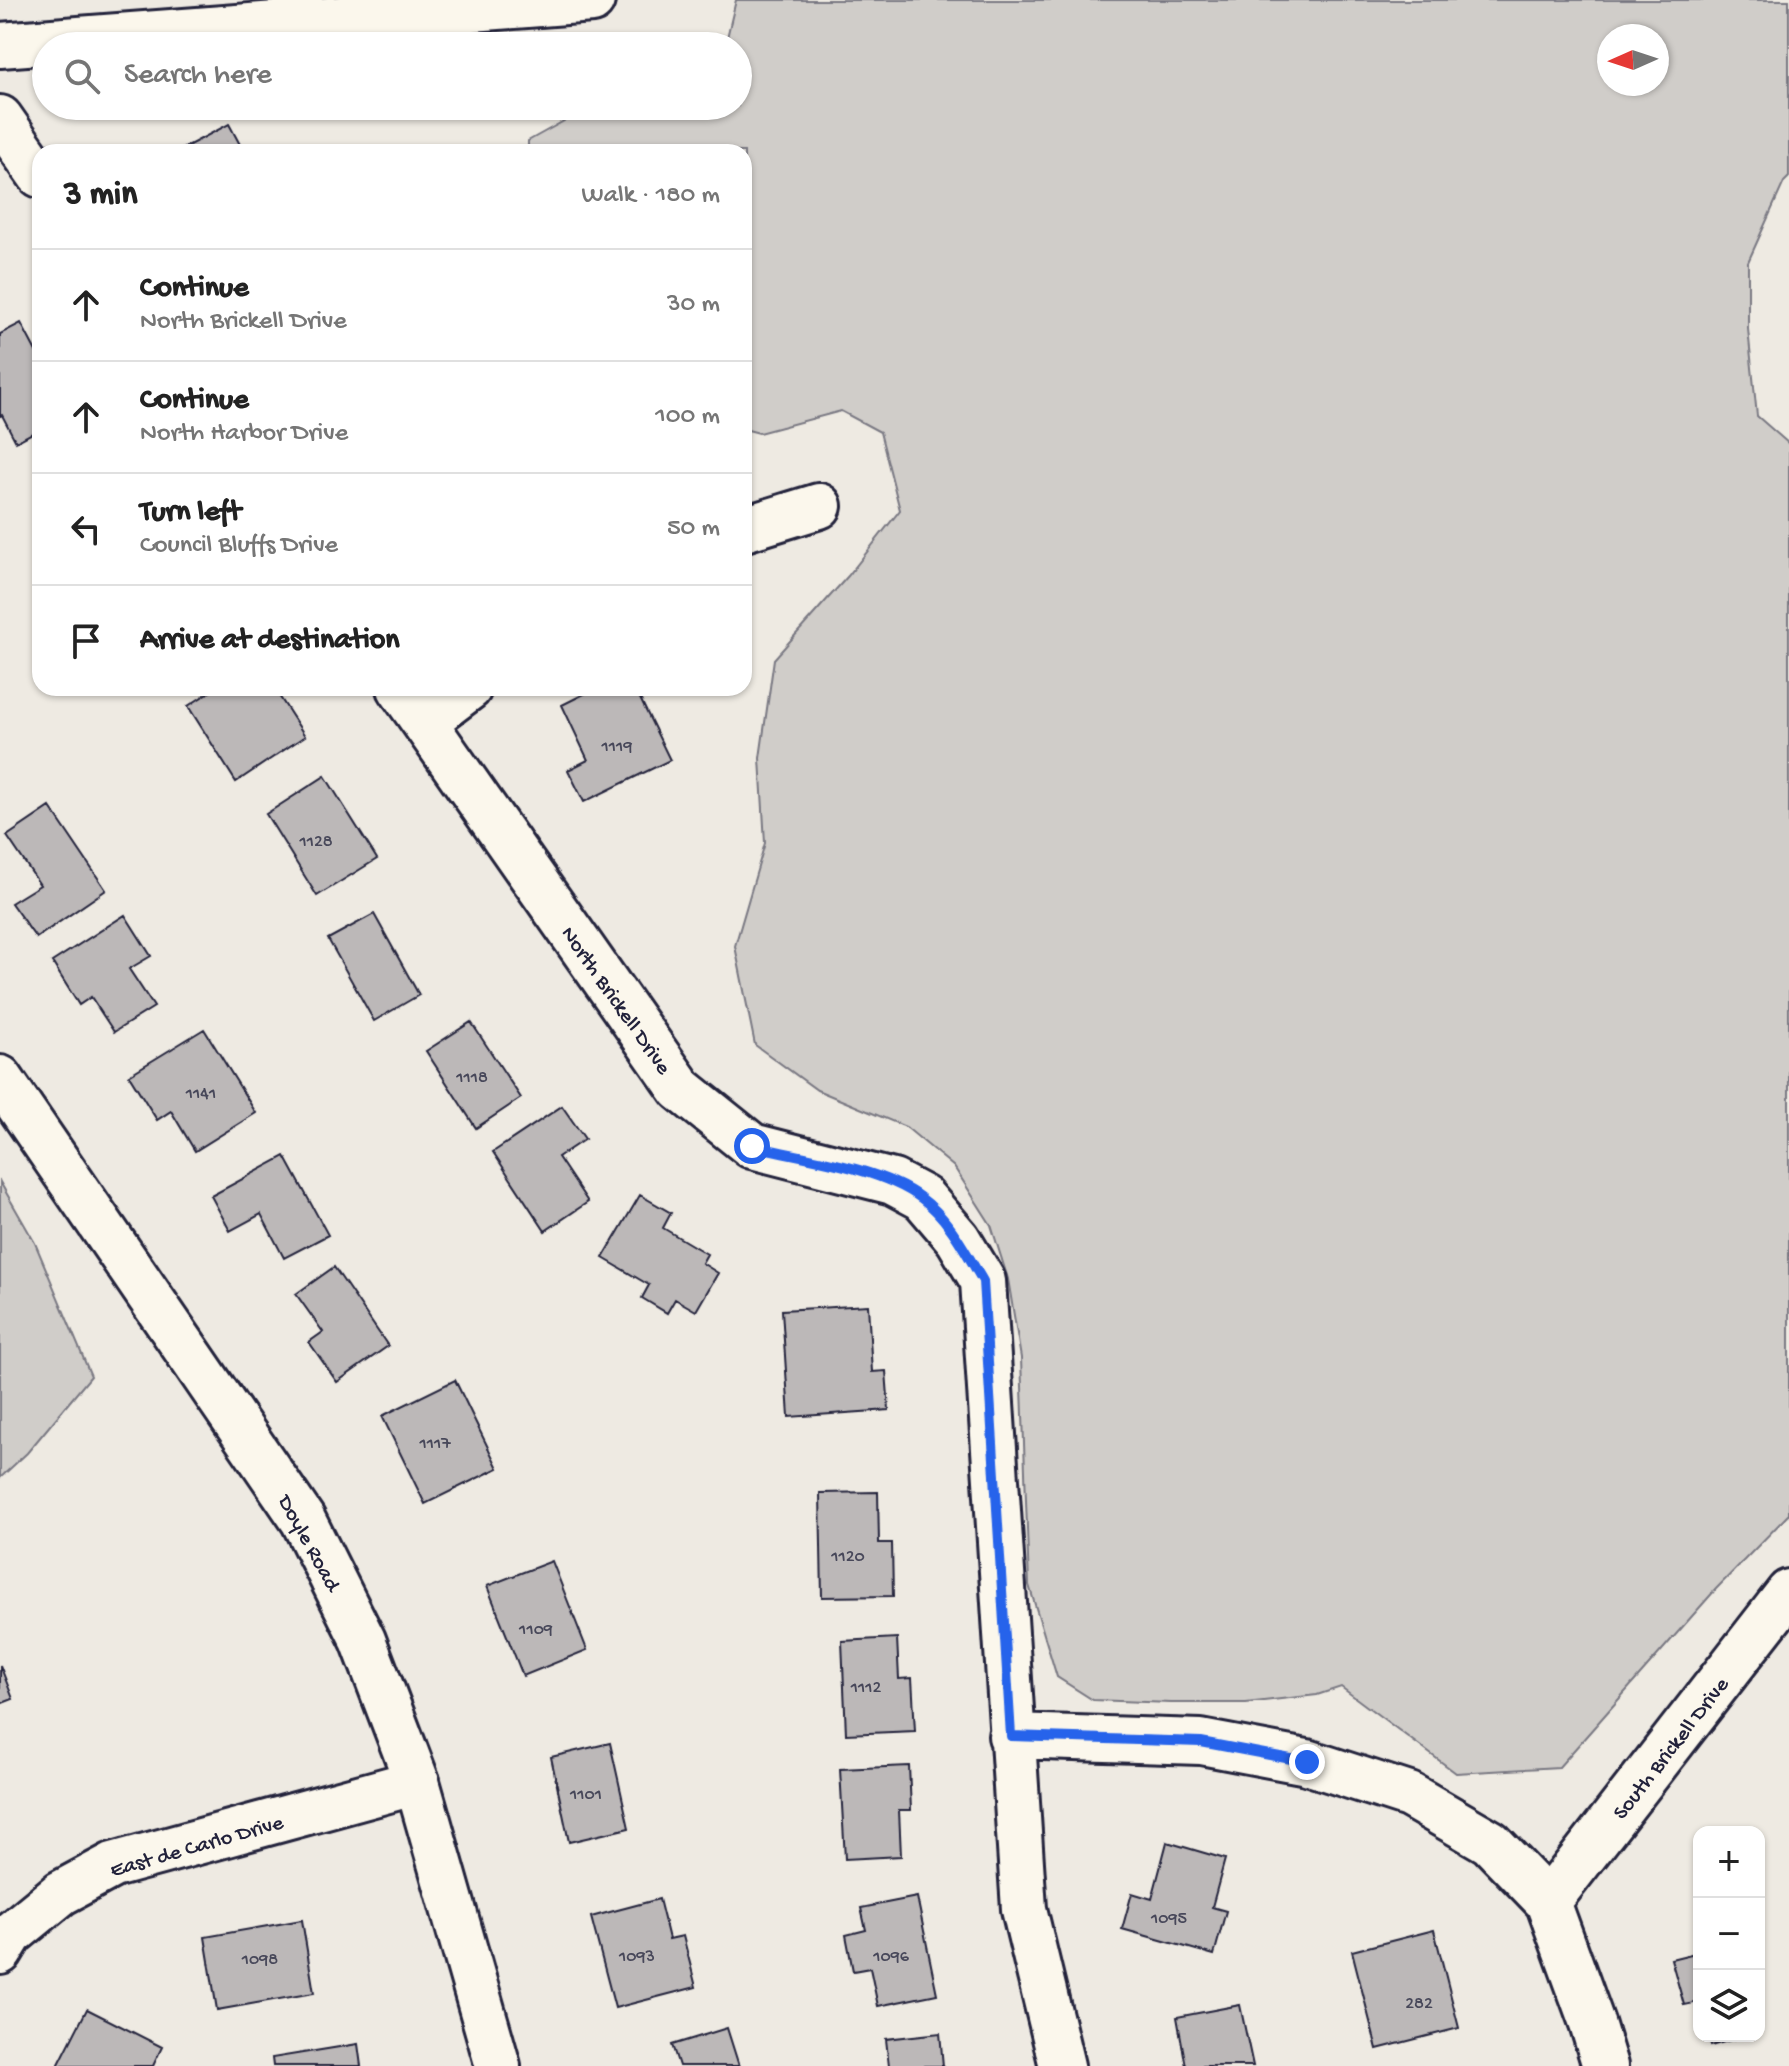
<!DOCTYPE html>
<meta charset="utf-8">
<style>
:root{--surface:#fff;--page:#f6f6f6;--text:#222;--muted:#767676;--line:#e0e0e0}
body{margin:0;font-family:"Gochi Hand",sans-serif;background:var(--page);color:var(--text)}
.controls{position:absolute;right:24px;bottom:24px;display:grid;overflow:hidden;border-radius:16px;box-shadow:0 2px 6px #0004}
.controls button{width:72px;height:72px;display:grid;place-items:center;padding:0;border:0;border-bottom:2px solid var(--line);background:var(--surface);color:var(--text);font:40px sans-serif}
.compass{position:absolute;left:1597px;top:24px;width:72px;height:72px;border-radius:50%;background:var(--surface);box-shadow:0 2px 6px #0004;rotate:267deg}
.stop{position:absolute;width:24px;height:24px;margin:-18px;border:6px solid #2563eb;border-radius:50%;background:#fff}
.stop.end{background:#2563eb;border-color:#fff;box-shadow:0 2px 8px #0008}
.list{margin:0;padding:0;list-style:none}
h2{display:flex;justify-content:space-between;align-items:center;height:104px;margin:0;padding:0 32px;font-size:34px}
h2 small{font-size:26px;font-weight:400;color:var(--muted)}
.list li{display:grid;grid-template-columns:52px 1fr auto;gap:24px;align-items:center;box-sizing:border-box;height:112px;padding:0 32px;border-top:2px solid var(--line)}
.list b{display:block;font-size:30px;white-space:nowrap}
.list p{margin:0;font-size:26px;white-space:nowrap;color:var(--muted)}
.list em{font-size:26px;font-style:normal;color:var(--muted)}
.icon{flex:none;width:44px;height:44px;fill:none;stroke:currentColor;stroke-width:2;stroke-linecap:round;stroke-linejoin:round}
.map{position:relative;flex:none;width:1789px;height:2066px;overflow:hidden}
.search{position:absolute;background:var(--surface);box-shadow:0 2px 6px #0004;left:32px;top:32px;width:720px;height:88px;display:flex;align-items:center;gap:20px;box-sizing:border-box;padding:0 28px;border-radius:44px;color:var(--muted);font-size:30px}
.panel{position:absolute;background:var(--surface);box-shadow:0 2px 6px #0004;left:32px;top:144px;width:720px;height:552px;border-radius:24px}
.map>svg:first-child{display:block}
.green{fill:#d0cdc9;stroke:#797882;stroke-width:2;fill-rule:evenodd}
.building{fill:#bcb8b8;stroke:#22223b;stroke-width:2}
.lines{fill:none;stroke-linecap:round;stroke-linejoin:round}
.minor-casing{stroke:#22223b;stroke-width:50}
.major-casing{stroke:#22223b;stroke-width:50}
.minor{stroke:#fbf7ec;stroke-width:44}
.major{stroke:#fbf7ec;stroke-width:44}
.route{stroke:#2563eb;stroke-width:10}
.labels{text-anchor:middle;stroke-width:6;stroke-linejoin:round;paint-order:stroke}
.number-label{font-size:18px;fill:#48485a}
.street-label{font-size:22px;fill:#22223b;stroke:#fbf7ec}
</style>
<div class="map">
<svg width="1789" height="2066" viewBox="0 0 1789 2066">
<rect width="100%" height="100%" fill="#eeeae2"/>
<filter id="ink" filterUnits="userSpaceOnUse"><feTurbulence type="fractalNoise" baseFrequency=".0125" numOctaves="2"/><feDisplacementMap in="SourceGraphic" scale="16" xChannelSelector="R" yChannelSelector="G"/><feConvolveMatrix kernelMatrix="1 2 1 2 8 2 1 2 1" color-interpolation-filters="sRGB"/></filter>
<g filter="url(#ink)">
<path class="green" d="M736,0H1789V177L1784,182L1748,262V329L1757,416L1789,444V1514L1716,1589L1559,1767L1456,1773L1341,1687L1317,1695L1246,1703H1171L1093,1700L1057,1677L1029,1585L1021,1358L1008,1279L991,1225L954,1167L906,1127L817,1090L755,1045L735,946L765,843L760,758L774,659L848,576L900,510L880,432L841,411L759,433L744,429V152H528V141L591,106H738V46H725ZM1609,36H1657V84H1609Z
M0,1182L35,1243L91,1376L27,1453L0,1478Z"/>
<path class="building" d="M229,124L244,152H176Z
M21,323L40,359V429L16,442L2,415L0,416V334Z
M216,688H274L305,736L236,782L188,706Z
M596,688H635L670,760L584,802L568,770L588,760L562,705Z
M325,776L377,859L317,896L266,814Z
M50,807L106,890L36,938L11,903L40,885L7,836Z
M374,914L419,995L374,1021L328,939Z
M125,915L151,956L129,969L154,1007L114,1032L91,997L79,1005L52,962Z
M471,1022L521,1098L476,1128L426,1051Z
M204,1029L256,1113L195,1151L171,1111L157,1120L129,1075Z
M562,1106L585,1139L558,1157L588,1202L545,1231L493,1152Z
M285,1156L328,1235L284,1258L261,1214L230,1231L211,1196Z
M640,1195L671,1213L663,1228L707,1254L702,1263L718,1273L696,1311L675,1299L667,1313L642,1298L649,1285L603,1258Z
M334,1267L388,1346L337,1382L309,1342L323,1332L296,1294Z
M868,1305L872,1372L886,1371L889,1410L789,1417L782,1310Z
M455,1380L498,1468L425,1504L382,1416Z
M878,1492L879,1543H892L893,1596L822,1597L820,1493Z
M552,1561L587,1650L523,1676L487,1586Z
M897,1638L899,1679L912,1678L915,1731L846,1734L842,1641Z
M0,1665L13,1699L0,1704Z
M610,1743L629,1828L569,1842L551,1757Z
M909,1766L911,1810H899L901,1856L845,1859L840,1769Z
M1167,1842L1225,1859L1212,1907L1226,1911L1214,1955L1122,1929L1132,1893L1152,1899Z
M917,1897L937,1994L878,2006L870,1968L853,1971L846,1935L866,1930L861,1908Z
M659,1899L669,1939L683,1936L696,1987L615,2008L591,1917Z
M302,1920L314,1993L217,2010L205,1937Z
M1434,1930L1459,2028L1377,2049L1352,1951Z
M1699,1952V2002L1684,2005L1671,1959Z
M1240,2005L1253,2066H1186L1177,2017Z
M87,2009L162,2047L153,2066H58Z
M727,2028L739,2066H679L672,2045Z
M940,2033L943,2066H889L886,2039Z
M1708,2036H1744L1711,2046Z
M358,2044L361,2066H273L272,2058Z"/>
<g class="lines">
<g class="minor-casing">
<path id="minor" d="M0,45L592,0
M0,118L40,175
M744,529L819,506
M400,688L681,1089L752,1146L893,1182L923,1198L958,1239L983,1281L1024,1909L1062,2066
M424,722L469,688
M1011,1736L1201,1742L1307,1762L1409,1795L1490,1842L1548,1902L1592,2023L1605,2066
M1548,1902L1789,1592
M0,1952L11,1934L61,1893L113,1865L417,1782"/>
</g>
<g class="major-casing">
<path id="major" d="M0,1078L303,1520L363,1640L417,1782L498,2066"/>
</g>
<use href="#minor" class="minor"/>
<use href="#major" class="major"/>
</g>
</g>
<g class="lines" filter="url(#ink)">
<path class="route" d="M752,1146C801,1157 882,1168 921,1198C949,1218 966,1253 983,1281L1011,1736L1201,1742L1307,1762"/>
</g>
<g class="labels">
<g class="number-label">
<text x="617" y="751">1119</text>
<text x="316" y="846">1128</text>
<text x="472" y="1082">1118</text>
<text x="201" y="1098">1141</text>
<text x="435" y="1448">1117</text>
<text x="848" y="1561">1120</text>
<text x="536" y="1634">1109</text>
<text x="866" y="1692">1112</text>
<text x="586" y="1799">1101</text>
<text x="1169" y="1923">1095</text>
<text x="637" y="1961">1093</text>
<text x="891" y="1961">1096</text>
<text x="260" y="1964">1098</text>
<text x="1419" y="2008">282</text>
</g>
<g class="street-label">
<text transform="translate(618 999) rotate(55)" y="8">North Brickell Drive</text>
<text transform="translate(311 1542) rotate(61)" y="8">Doyle Road</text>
<text transform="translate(1669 1747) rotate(-52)" y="8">South Brickell Drive</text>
<text transform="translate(196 1844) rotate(-16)" y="8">East de Carlo Drive</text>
</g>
</g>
</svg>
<div class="controls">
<button>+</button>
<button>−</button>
<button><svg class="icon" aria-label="layers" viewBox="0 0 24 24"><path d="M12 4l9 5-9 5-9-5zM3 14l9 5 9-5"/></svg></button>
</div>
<svg class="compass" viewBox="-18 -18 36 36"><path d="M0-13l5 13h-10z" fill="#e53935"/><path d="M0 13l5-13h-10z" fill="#767676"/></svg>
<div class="stop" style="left:752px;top:1146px"></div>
<div class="stop end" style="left:1307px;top:1762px"></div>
<div class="search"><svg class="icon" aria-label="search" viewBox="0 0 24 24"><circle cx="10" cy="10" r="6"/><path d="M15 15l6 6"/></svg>Search here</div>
<section class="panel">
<h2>3 min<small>Walk · 180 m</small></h2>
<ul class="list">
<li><svg class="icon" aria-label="ahead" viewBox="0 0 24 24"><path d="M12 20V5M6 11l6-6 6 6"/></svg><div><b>Continue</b><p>North Brickell Drive</p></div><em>30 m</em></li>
<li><svg class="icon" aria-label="ahead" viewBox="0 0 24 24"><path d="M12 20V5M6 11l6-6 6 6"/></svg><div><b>Continue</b><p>North Harbor Drive</p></div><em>100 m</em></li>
<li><svg class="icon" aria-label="left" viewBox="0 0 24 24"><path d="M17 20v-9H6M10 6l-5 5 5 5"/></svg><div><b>Turn left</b><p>Council Bluffs Drive</p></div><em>50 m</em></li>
<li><svg class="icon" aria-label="arrive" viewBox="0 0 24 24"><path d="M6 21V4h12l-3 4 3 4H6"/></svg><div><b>Arrive at destination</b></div></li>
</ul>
</section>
</div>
